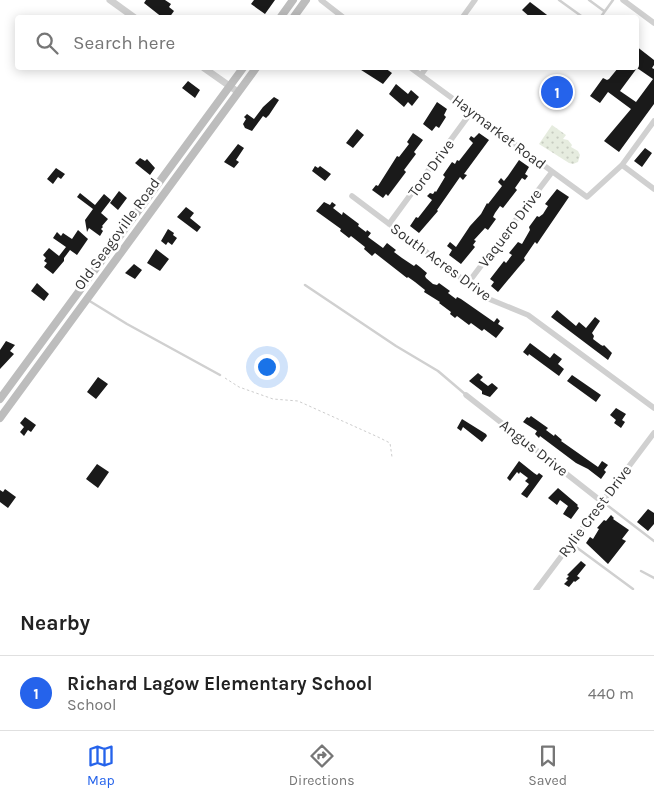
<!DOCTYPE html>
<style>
body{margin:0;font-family:Karla,sans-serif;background:#f2f2f2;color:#222}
.you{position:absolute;left:266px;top:366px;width:18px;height:18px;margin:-12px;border:4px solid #fff;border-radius:50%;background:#1a73e8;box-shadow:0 0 0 8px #1a73e833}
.badge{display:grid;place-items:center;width:32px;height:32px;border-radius:50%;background:#2563eb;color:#fff;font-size:16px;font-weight:700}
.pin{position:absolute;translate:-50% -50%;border:2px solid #fff;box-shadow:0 1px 5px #0006}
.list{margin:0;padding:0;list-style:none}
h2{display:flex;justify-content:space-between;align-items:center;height:65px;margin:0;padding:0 20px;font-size:21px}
h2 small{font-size:16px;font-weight:400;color:#767676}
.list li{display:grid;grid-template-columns:32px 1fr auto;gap:15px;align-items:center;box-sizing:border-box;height:75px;padding:0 20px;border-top:1px solid #e0e0e0}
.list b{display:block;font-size:19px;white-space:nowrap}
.list p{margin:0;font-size:16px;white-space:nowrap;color:#767676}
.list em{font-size:16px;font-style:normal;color:#767676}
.icon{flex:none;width:28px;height:28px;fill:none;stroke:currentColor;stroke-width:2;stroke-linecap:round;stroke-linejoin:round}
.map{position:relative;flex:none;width:654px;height:590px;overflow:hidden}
.search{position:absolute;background:#fff;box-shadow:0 2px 12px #0003;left:15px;right:15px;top:15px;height:55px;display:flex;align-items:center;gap:12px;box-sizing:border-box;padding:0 18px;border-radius:5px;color:#767676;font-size:19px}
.sheet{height:140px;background:#fff}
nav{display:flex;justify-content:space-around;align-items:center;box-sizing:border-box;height:70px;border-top:1px solid #e0e0e0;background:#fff;font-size:14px;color:#767676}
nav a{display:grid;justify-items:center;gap:2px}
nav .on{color:#2563eb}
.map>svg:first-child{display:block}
</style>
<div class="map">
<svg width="654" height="590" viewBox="0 0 654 590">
<defs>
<pattern id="park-dots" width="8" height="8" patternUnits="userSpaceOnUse" patternTransform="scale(1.25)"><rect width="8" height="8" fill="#e6ecdf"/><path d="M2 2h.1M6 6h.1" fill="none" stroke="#c6cbc0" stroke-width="1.8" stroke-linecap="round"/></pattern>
</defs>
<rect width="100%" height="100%" fill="#fff"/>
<path fill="url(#park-dots)" d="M552,125L566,135L563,139L568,140L572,145L571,147L578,151L580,155L578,162L573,164L569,163L539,144Z"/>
<path fill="#1a1a1a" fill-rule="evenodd" d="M146,0H165L171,4L169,7L174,11L169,18H163L144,3Z
M254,0H275L265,14L251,4Z
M530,2L551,18H531L522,10Z
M636,46L654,60V65L652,68L654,69V104L619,152L604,141L631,109L608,92L600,103L590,96L603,78L607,80L609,79L618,68H637ZM637,68L653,79L636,102L620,91Z
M358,68H385L392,73L383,84Z
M188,81L200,90L195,98L182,88Z
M396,84L408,94L411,90L419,97L412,106L408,102L404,107L389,94Z
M274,97L279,100L269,115L266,118L263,116L252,131L245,128L243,124L246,119L244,117L247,114L254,119L263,107Z
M437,102L447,109L444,115L446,117L439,128L436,126L432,131L423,124Z
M357,129L364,135L353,148L346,143Z
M413,133L423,140L414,152L416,154L404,170L406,172L388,196L386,194L383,198L372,190L376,185L378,186L397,156L399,157L409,144L407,142Z
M479,133L489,140L464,174L467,175L463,180L460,177L437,210L438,211L419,233L410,226L416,217L418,218L432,200L427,196L430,193L433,194L435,191L436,192L445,177L443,175L452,162L455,164L457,160L459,161L473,143L469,139L471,136L474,138Z
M238,144L244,148L236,160L239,162L234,168L224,162Z
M645,148L652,153L642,167L634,161Z
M140,158L145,161L147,159L155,168L150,175L135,163Z
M519,160L529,167L525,174L528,176L525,180L522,178L515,188L517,190L503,208L500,206L495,213L493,217L496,219L488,230L485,228L474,240L476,241L473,245L475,247L461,264L449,255L452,250L447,246L450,242L456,247L470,226L481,214L487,203L488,204L502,186L498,182L501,178L504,181L508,176Z
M315,166L318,168L320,166L331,174L325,181L312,171Z
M56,168L65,174L61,179L58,177L53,184L47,179Z
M557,189L569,197L541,238L537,244L535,242L524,258L525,260L518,268L498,292L491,286L494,282L490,279L504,261L506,263L512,255L509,253L518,242L522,244L530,230L529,227L537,216L539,217L543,214L548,206L545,204Z
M119,191L127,198L118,210L110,203Z
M80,193L95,205L104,194L111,200L101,213L108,219L102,226L103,227L101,229L103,231L100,236L89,228L87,232L85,220L93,209L77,197Z
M324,202L330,205L332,202L336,205L333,208L342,215L343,212L359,224L358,226L366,232L367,230L371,233L368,237L383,248L387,243L396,250L394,252L402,258L414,266L416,264L420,267L427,273L425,276L426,278L433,284L437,285L439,283L450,291L448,293L456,299L457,297L461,299L494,322L497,318L500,321L498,324L504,328L496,338L484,329L482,331L471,323L469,325L457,316L455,318L450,314L451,312L439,303L440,302L424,292L425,290L415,282L408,277L407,278L375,253L372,256L364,249L365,247L351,236L349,238L340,231L341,229L316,211Z
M186,207L194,213L190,218L201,227L197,232L177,217Z
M168,229L174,233L173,235L177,238L172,245L168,242L166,245L161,241Z
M78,230L88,239L77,255L70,250L64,258V261L53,274L44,267L47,263L44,261L46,258L43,255L49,248L59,256L66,247L53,238L57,232L61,236L63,233L72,239Z
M156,249L169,259L160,271L147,263Z
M134,264L142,270L135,279L125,273Z
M37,283L49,294L44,301L31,291Z
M557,310L576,326L579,322L586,328L595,317L600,321L592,333L594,336L593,339L601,345L603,346L604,345L612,353L608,360L551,317Z
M6,341L15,345L10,351L14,354L0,369V350Z
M530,343L550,358L554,353L562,359L558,364L564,369L559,376L529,354L528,356L523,352Z
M478,373L483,377L480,380L488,386L492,383L498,388L490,397L482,394V391L469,381Z
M572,375L601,395L596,402L567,381Z
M98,377L108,384L96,399L87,392Z
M616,408L626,414L622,420L625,422L621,428L614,423L616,420L610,415Z
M531,416L548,428L546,430L554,436L555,434L562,440L561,441L598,467L602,461L608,465L604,470L606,472L601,479L588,469L576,463L540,436L539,438L535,434L537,431L523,422L527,417L529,418Z
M25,417L36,425L31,432L28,430L24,436L20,432L24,427L20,423Z
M462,419L486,434L487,436L482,442L463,427L461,431L457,428Z
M519,461L534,473L537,475L539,473L543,476L527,498L521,494L529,484L525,481L528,478L520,472L519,474L517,472L510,481L507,478Z
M97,464L109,472L98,488L86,479Z
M558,488L578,505L577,506L579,508L571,519L563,514L568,506L560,500L557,505L548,498Z
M5,489L16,497L8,508L0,502V490L3,492Z
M648,509L654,513V524L648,531L637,522Z
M611,515L614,518L613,519L629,530L622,539L626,541L608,564L586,543L590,537L593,539L599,529L597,528L604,520L606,521Z
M581,561L586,565L577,576L580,578L575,582L574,581L569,587L564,584L568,580L566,579L569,576L567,575Z"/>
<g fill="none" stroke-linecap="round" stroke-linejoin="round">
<path stroke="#cdcdcd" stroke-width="1" stroke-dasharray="2.5 2.5" stroke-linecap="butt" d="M225,378L239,387L273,399L298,401L378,437L390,443L392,457"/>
<path stroke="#d0d0d0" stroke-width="2.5" d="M559,0L584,18
M589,0L604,11
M600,18L613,0
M305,285L396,346L438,371L465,394
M88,300L127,324L220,375
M603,502L654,541
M572,544L633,589
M641,571L654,578"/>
<path stroke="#d0d0d0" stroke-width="5.5" d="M321,0L344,18
M623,0L654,23
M462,18L475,0
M411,68L587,197L622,165L654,121
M421,75L426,68
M622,165L654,189
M352,196L489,299L528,315L654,408
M389,224L472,111
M468,283L552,172
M466,395L601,501
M536,590L654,433"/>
<path stroke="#d0d0d0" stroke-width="7" d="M110,0L135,18
M204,68L238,92"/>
<path stroke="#bdbdbd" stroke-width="8" d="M280,18L293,0
M293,18L306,0
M0,399L243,68
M0,418L256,68"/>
</g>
<g text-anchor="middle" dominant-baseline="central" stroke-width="5" stroke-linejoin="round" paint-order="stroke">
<g font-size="15" fill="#333" stroke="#fff">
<text transform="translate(499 132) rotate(37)">Haymarket Road</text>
<text transform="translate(431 168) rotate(-54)">Toro Drive</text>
<text transform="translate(510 228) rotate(-53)">Vaquero Drive</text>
<text transform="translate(117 234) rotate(-54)">Old Seagoville Road</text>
<text transform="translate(441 262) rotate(36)">South Acres Drive</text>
<text transform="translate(534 448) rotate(38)">Angus Drive</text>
<text transform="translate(595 511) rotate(-53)">Rylie Crest Drive</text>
</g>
</g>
</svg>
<div class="you"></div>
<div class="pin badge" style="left:557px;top:92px">1</div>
<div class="search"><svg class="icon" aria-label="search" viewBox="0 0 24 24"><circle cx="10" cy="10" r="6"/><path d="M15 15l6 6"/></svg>Search here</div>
</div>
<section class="sheet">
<h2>Nearby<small></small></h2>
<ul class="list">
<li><span class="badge">1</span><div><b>Richard Lagow Elementary School</b><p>School</p></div><em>440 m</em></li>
</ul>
</section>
<nav>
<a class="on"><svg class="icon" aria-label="map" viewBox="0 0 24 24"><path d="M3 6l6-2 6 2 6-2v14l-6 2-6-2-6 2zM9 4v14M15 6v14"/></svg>Map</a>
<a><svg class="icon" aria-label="directions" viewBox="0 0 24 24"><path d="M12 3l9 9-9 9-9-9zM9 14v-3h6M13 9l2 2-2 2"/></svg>Directions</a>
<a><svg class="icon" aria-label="saved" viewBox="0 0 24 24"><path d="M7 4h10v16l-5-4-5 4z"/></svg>Saved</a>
</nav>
